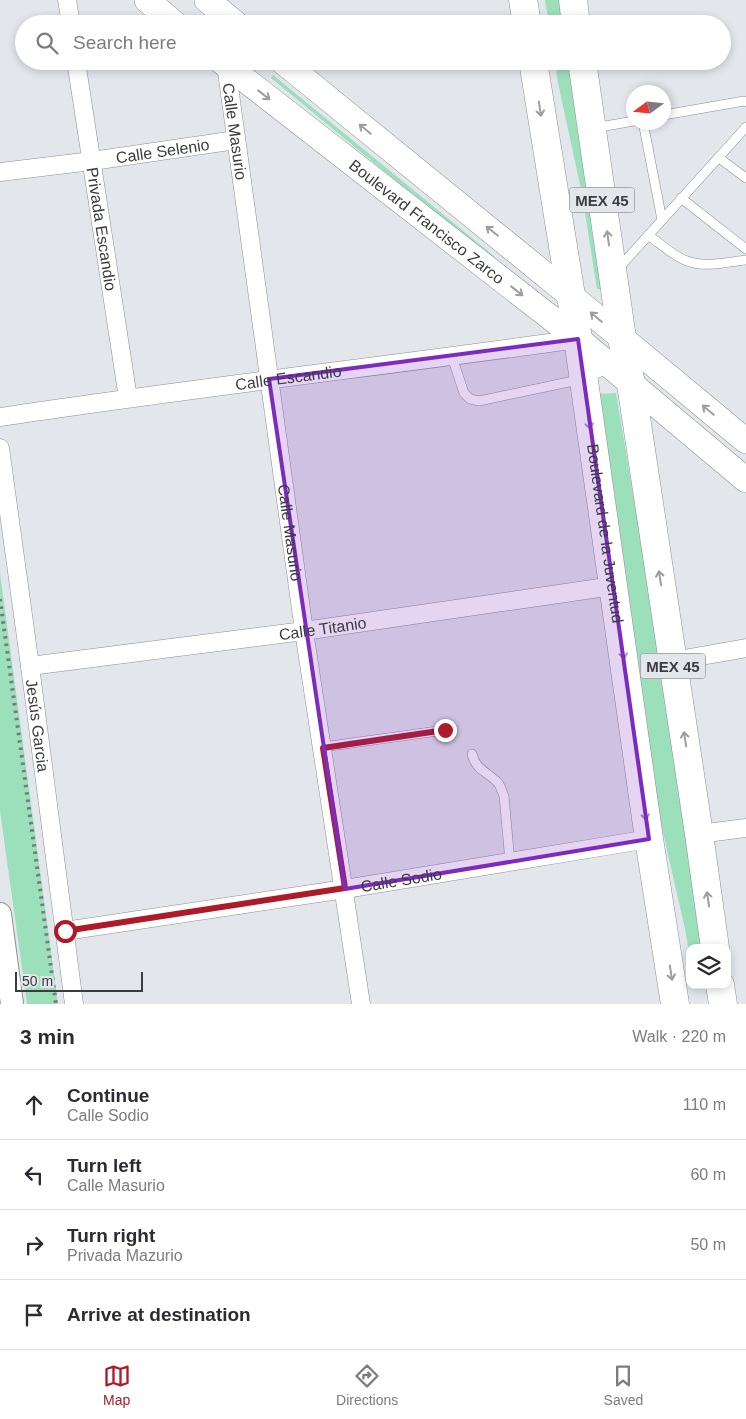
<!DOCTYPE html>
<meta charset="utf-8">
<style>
body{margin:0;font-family:Helvetica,sans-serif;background:#f7f7f7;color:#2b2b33}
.controls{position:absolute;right:15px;bottom:15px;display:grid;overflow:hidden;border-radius:10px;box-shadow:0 2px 8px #0003}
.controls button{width:45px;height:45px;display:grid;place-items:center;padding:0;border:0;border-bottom:1px solid #e1e1e2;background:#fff;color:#2b2b33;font:25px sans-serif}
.compass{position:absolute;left:626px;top:85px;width:45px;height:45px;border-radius:50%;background:#fff;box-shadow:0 2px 8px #0003;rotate:255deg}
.scale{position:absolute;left:15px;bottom:12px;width:128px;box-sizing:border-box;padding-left:5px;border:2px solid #3b3c3e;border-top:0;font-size:14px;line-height:18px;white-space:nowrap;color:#3b3c3e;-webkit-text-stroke:4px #e3e7ec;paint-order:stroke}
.stop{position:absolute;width:15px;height:15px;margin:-11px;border:4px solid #ae1a28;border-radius:50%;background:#fff}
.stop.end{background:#ae1a28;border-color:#fff;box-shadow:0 1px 5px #0008}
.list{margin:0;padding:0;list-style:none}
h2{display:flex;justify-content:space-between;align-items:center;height:65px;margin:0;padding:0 20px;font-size:21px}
h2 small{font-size:16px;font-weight:400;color:#7c7c81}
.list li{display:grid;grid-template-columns:32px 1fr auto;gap:15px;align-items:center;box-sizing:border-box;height:70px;padding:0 20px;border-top:1px solid #e1e1e2}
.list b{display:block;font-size:19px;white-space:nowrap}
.list p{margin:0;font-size:16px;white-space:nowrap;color:#7c7c81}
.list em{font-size:16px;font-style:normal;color:#7c7c81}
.icon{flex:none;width:28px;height:28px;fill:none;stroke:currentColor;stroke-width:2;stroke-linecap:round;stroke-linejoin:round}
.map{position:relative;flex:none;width:746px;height:1004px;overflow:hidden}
.search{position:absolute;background:#fff;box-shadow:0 2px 8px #0003;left:15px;right:15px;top:15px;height:55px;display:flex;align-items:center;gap:12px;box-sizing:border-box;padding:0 18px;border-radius:28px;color:#7c7c81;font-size:19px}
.sheet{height:345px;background:#fff}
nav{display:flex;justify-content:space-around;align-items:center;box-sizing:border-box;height:70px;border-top:1px solid #e1e1e2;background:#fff;font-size:14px;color:#7c7c81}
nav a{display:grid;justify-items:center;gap:2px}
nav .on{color:#ae1a28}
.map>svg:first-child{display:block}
</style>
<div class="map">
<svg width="746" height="1004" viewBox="0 0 746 1004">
<rect width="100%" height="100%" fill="#e3e7ec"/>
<path fill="#9ce0bb" d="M545,0H564L567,24H549Z
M555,61H573L606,289H597L582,194L558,83Z
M273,75L495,257L492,260L271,78Z
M616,393L645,565L708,948H690V958L685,929L656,802L598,394Z
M0,573L58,1004H27L0,811Z"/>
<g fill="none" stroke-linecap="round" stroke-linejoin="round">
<g stroke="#8a8f92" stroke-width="10">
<path id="service" d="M664,115L744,101L746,102
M643,122L662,220
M594,128L634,121
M719,158L746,178
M681,198L746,249
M648,235C661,244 673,256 687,261C705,268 728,262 746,260
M617,270L746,127
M452,357L464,393L470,399L479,401L583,379L608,369
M323,747L445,730
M472,754C476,771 489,772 499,784C501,788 502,792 504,796L510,862"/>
</g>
<g stroke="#8a8f92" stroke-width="19">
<g id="minor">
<path d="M67,0L71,24"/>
<path id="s1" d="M76,61L128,398"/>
<path id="s2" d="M226,61V65L304,631L361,1004"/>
<path id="s3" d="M0,172L92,161L236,140"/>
<path id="s4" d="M0,417C192,388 385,366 578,339"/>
<path id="s5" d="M0,448L30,666L74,1004"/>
<path d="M673,661L746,648"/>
<path id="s6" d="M30,666L304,631L613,586"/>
<path d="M699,834L746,828"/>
<path id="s7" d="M65,931L345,889L649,839"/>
</g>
</g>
<g stroke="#8a8f92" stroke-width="24">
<path id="tertiary" d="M0,914L12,1004"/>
</g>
<g stroke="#8a8f92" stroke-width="26">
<g id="secondary">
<path d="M147,0L175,24"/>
<path d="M207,0L236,24"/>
<path id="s8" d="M221,61L578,339L746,480"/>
<path d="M282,61L570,295L746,441"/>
</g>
</g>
<g stroke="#8a8f92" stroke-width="29">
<g id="primary">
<path d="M523,0L527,24"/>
<path d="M573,0L576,24"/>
<path id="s9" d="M533,61L578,339L649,839L675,1004"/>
<path d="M582,61L622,338L631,384L699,834L715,948"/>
<path d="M720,985L723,1004"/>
</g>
</g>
<use href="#service" stroke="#fff" stroke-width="9"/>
<use href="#minor" stroke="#fff" stroke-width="18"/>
<use href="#tertiary" stroke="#fff" stroke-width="22"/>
<use href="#secondary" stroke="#fff" stroke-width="25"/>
<use href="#primary" stroke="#fff" stroke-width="28"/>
<path stroke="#77797c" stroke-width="4" stroke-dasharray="2.5 5" stroke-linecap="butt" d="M0,599L56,1004"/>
</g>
<defs><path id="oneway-shaft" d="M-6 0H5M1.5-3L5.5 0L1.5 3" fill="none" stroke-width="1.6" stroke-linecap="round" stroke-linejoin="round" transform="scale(1.25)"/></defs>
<g stroke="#9d9e9e">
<use href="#oneway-shaft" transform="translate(264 95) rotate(38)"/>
<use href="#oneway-shaft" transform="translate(540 109) rotate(81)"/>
<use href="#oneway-shaft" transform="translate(365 129) rotate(-141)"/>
<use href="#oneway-shaft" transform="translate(492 231) rotate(-141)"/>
<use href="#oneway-shaft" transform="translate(608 238) rotate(-98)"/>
<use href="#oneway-shaft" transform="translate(517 291) rotate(38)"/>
<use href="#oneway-shaft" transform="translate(596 317) rotate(-140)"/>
<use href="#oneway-shaft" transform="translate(708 410) rotate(-140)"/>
<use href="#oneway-shaft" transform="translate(589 422) rotate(82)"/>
<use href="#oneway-shaft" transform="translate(660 578) rotate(-99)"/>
<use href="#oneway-shaft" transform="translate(623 652) rotate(82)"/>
<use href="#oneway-shaft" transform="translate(685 739) rotate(-99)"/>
<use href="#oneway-shaft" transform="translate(645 813) rotate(82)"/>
<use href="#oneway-shaft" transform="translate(708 899) rotate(-98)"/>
<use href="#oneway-shaft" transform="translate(671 973) rotate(81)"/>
</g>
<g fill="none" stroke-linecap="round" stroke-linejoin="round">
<path stroke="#ae1a28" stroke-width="6" d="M65,931L345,888L323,748L445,730"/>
</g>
<path fill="#7b2cbf" fill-opacity="0.2" stroke="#7b2cbf" stroke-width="4" stroke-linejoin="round" d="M578,339L649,839L345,889L269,379Z"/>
<g text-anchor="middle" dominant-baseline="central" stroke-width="5" stroke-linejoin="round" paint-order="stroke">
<g fill="#e3e7ec" stroke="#6d6f72" stroke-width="1">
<rect x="569.5" y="187.5" width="65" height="25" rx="4"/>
<rect x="640.5" y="653.5" width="65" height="25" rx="4"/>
</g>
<g font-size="15" font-weight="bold" fill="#3b3c3e">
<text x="602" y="200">MEX 45</text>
<text x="673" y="666">MEX 45</text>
</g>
<g font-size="16" fill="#3b3c3e" stroke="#e3e7ec">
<text stroke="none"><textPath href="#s2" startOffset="71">Calle Masurio</textPath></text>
<text stroke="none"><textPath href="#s3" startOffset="164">Calle Selenio</textPath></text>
<text stroke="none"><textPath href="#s8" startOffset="261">Boulevard Francisco Zarco</textPath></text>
<text stroke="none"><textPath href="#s1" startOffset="170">Privada Escandio</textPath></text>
<text stroke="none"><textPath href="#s4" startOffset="291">Calle Escandio</textPath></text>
<text stroke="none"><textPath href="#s9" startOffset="478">Boulevard de la Juventud</textPath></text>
<text stroke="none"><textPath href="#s2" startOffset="476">Calle Masurio</textPath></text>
<text stroke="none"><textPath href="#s6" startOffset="295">Calle Titanio</textPath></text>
<text stroke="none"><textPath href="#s5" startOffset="280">Jesús Garcia</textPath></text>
<text stroke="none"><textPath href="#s7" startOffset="340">Calle Sodio</textPath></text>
</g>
</g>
</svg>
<div class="controls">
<button><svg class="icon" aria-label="layers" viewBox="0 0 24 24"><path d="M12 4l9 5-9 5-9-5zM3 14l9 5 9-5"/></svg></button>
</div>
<svg class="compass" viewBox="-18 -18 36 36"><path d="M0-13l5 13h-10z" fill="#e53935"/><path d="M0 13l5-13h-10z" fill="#7c7c81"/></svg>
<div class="scale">50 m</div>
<div class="stop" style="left:65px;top:931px"></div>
<div class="stop end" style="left:445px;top:730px"></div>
<div class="search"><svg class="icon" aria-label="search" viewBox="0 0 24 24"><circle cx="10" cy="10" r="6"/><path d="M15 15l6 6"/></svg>Search here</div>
</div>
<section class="sheet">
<h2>3 min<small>Walk · 220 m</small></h2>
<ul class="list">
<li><svg class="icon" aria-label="ahead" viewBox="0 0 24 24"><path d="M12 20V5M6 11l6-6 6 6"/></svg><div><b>Continue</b><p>Calle Sodio</p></div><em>110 m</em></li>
<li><svg class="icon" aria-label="left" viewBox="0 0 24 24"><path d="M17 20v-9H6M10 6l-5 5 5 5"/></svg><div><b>Turn left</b><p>Calle Masurio</p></div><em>60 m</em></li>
<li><svg class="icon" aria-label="right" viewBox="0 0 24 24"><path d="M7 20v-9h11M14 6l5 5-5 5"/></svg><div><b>Turn right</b><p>Privada Mazurio</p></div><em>50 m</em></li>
<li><svg class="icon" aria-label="arrive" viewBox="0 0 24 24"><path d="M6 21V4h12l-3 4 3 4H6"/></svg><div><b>Arrive at destination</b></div></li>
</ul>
</section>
<nav>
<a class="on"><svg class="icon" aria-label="map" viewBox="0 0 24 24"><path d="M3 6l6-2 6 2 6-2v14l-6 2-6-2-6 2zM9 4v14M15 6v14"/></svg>Map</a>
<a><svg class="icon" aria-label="directions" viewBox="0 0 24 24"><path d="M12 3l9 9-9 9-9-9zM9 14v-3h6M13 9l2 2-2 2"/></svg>Directions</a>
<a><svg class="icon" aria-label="saved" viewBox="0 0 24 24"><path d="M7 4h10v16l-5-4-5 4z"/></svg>Saved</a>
</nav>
